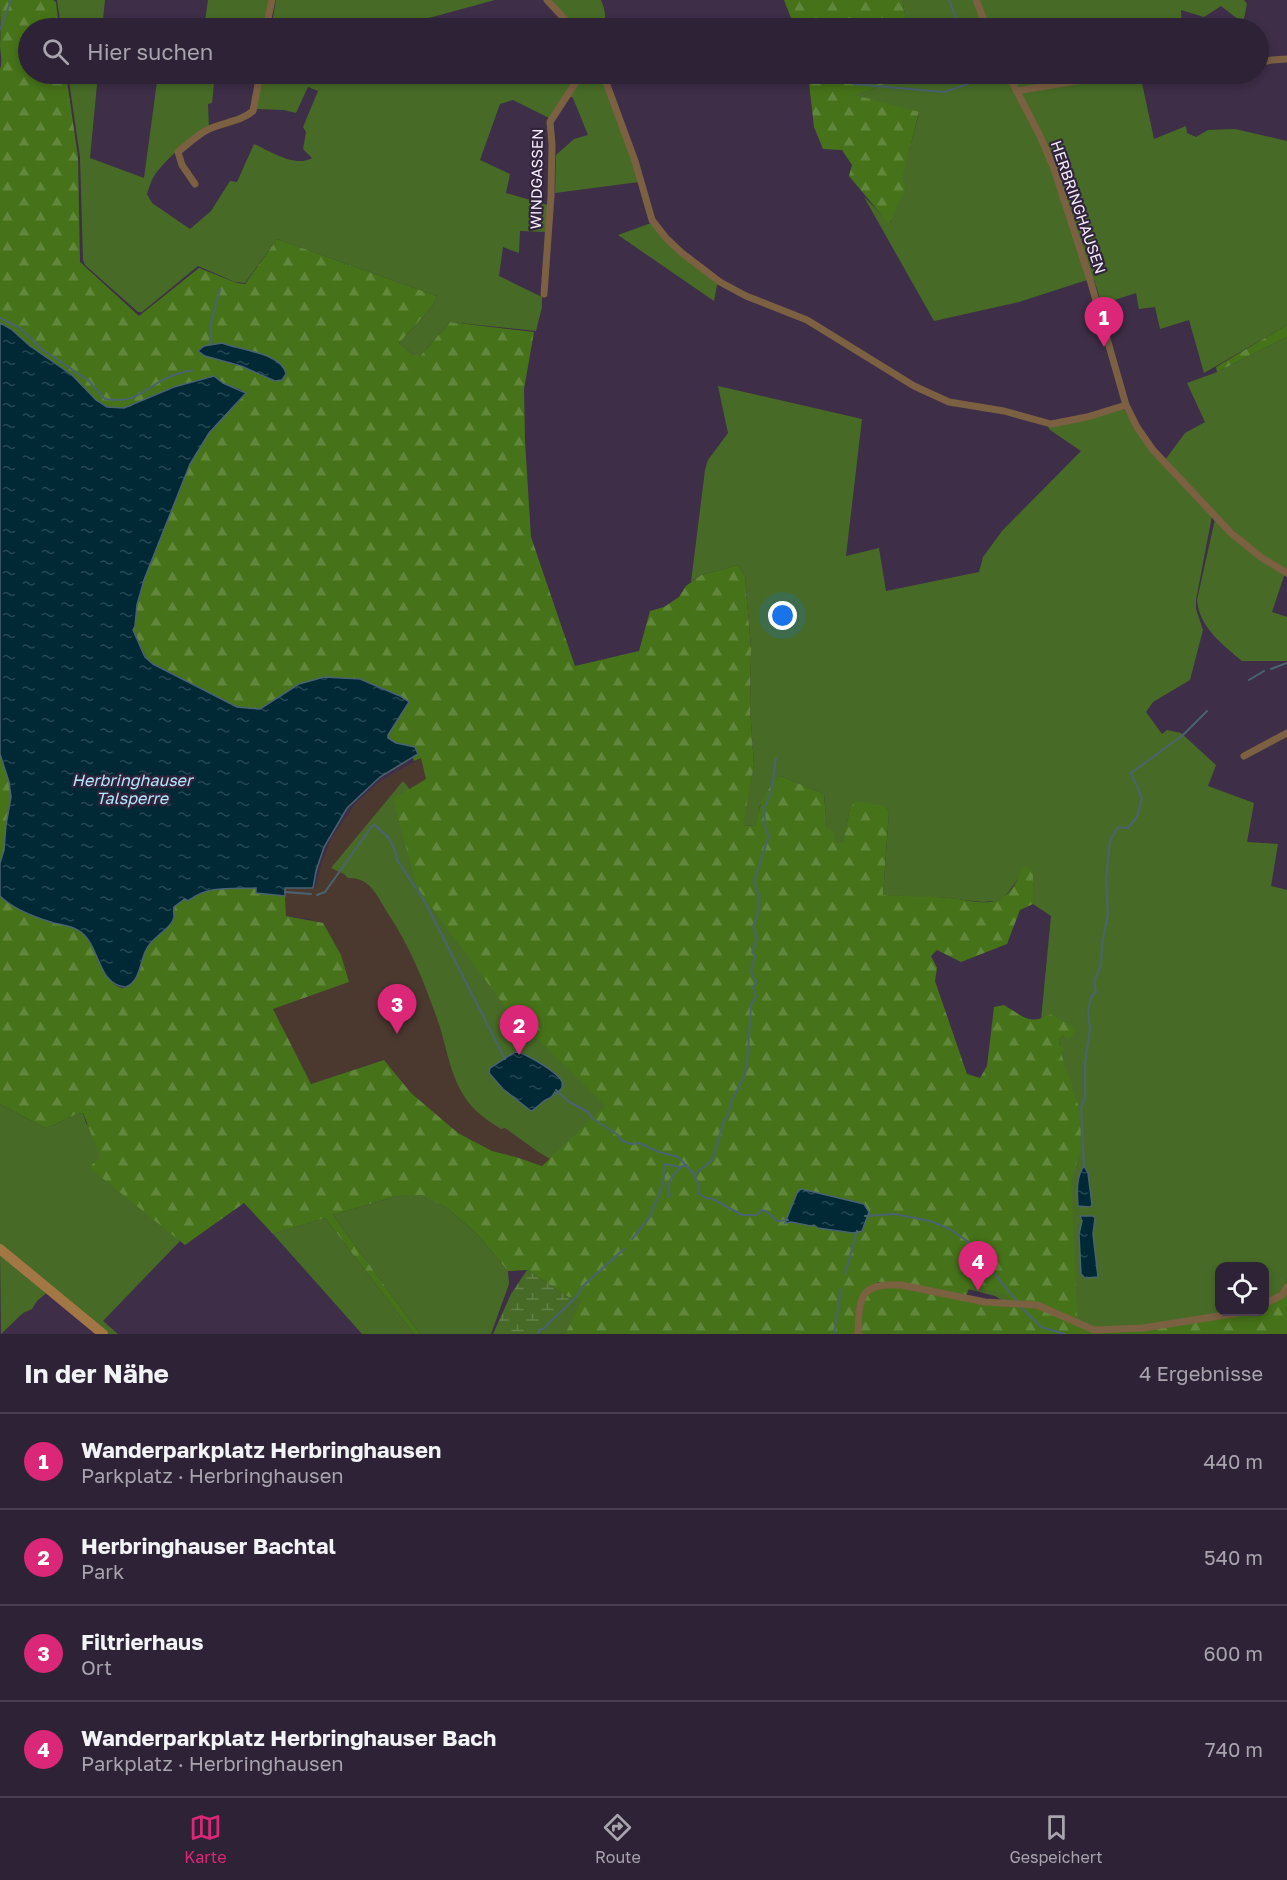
<!DOCTYPE html>
<html lang="de">
<meta charset="utf-8">
<style>
body{margin:0;font-family:"Golos Text",sans-serif;background:#3a2f42;color:#f1f3f6}
.controls{position:absolute;right:18px;bottom:18px;display:grid;overflow:hidden;border-radius:12px;box-shadow:0 3px 9px #0003}
.controls button{width:54px;height:54px;display:grid;place-items:center;padding:0;border:0;border-bottom:2px solid #493f51;background:#2e2236;color:#f1f3f6;font:30px sans-serif}
.you{position:absolute;left:783px;top:616px;width:21px;height:21px;margin:-15px;border:4px solid #fff;border-radius:50%;background:#1a73e8;box-shadow:0 0 0 9px #1a73e833}
.badge{display:grid;place-items:center;width:39px;height:39px;border-radius:50%;background:#db2777;color:#fff;font-size:20px;font-weight:700}
.pin{position:absolute;translate:-50% -50px;filter:drop-shadow(0 2px 3px #0008)}
.pin::after{content:'';position:absolute;top:32px;width:21px;height:18px;background:inherit;clip-path:polygon(0 0,100% 0,50% 100%)}
.list{margin:0;padding:0;list-style:none}
h2{display:flex;justify-content:space-between;align-items:center;height:78px;margin:0;padding:0 24px;font-size:26px}
h2 small{font-size:20px;font-weight:400;color:#a7a4ad}
.list li{display:grid;grid-template-columns:39px 1fr auto;gap:18px;align-items:center;box-sizing:border-box;height:96px;padding:0 24px;border-top:2px solid #493f51}
.list b{display:block;font-size:22px;white-space:nowrap}
.list p{margin:0;font-size:20px;white-space:nowrap;color:#a7a4ad}
.list em{font-size:20px;font-style:normal;color:#a7a4ad}
.icon{flex:none;width:33px;height:33px;fill:none;stroke:currentColor;stroke-width:2;stroke-linecap:round;stroke-linejoin:round}
.map{position:relative;flex:none;width:1287px;height:1334px;overflow:hidden}
.search{position:absolute;background:#2e2236;box-shadow:0 3px 9px #0003;left:18px;right:18px;top:18px;height:66px;display:flex;align-items:center;gap:15px;box-sizing:border-box;padding:0 21px;border-radius:33px;color:#a7a4ad;font-size:22px}
.sheet{height:462px;background:#2e2236}
nav{display:flex;justify-content:space-around;align-items:center;box-sizing:border-box;height:84px;border-top:2px solid #493f51;background:#2e2236;font-size:16px;color:#a7a4ad}
nav a{display:grid;justify-items:center;gap:3px}
nav .on{color:#db2777}
.map>svg:first-child{display:block}
</style>
<div class="map">
<svg width="1287" height="1334" viewBox="0 0 1287 1334">
<defs>
<pattern id="forest-firs" width="22" height="20" patternUnits="userSpaceOnUse" patternTransform="scale(1.5)"><rect width="22" height="20" fill="#467319"/><path d="M5 1l3.5 6h-7zM16 11l3.5 6h-7z" fill="#61873b"/></pattern>
<pattern id="wetland-marsh" width="20" height="14" patternUnits="userSpaceOnUse" patternTransform="scale(1.5)"><rect width="20" height="14" fill="#476b27"/><path d="M1 5h8M5 5V1M11 12h8M15 12V8" fill="none" stroke="#628047"/></pattern>
<pattern id="water-ripples" width="26" height="14" patternUnits="userSpaceOnUse" patternTransform="scale(1.5)"><rect width="26" height="14" fill="#002835"/><path d="M2 4q2-2 4 0t4 0M15 11q2-2 4 0t4 0" fill="none" stroke="#264853"/></pattern>
</defs>
<rect width="100%" height="100%" fill="#3e2e48"/>
<path fill="#4b3930" d="M421,758L426,779L602,1109L542,1166L516,1157L492,1151L458,1133L411,1093L384,1060L311,1084L273,1009L349,982L310,919L286,916L285,888L315,889L322,862L331,839L355,804L380,781Z"/>
<path fill="#476b27" fill-rule="evenodd" d="M57,0H105L102,28H61Z
M208,0H269L266,21L272,23L276,0H495L392,28H204Z
M551,0H601C605,10 607,18 603,28H575Z
M902,0H1244L1247,4L1243,23L1221,6L1204,17L1181,10L1182,28H908Z
M68,74H98L90,158L144,178L158,74H215L212,103L208,104L209,129C191,136 165,160 154,176C151,181 149,188 147,194L152,203L190,229L211,211L230,181L237,182L254,144C270,151 295,168 312,158L303,149L306,132L303,127L318,91L308,87L296,113L284,110L256,109L263,74H427L434,77L447,74H600L628,147L639,182L555,193L556,155L574,139L588,135L573,98L567,95L551,119L513,100L500,104L480,160L510,174L506,193L548,205L546,232L520,231L519,253L503,247L499,276L542,297V307L536,331L450,322L419,357L414,355L399,343L431,308L437,296L277,239L245,283L235,282L198,266L142,312H138L85,265L83,260L80,157Z
M892,74H1140L1154,139L1186,126L1187,133L1196,137L1208,130L1235,129L1287,141V325L1204,373L1189,320L1160,329L1155,307L1139,309L1136,293L1102,304L1094,280H1087L1019,302L934,321L864,197L890,223L919,113L854,95L883,85Z
M651,223L718,280L714,301L618,235Z
M1287,337V571C1239,543 1203,499 1165,460L1185,433L1205,422L1187,383L1217,372Z
M718,386L862,419L846,556L879,548L886,591L979,572L983,557L1002,531L1081,451L1050,430L1047,425L1122,406L1143,441L1212,516L1196,600V609L1203,630L1190,680L1153,702L1146,712L1162,734L1167,730L1181,733L1216,765L1208,786L1254,803L1247,842L1278,844L1271,886L1287,890V1279L1284,1288L1287,1334H1030L1005,1302L995,1296L878,1266L555,1162L537,1151L505,1128L501,1129C487,1120 473,1111 464,1096C451,1076 447,1050 440,1027C427,989 411,948 389,915C378,899 372,877 348,878L344,874L331,868L403,781L480,875L870,1130L1061,1053L1059,1040L1063,1036L1066,1038L1041,1020L1051,916L1033,904L1021,875L1004,898L996,901L982,902L949,898L883,895L889,812L886,807L850,808L843,844L836,843L827,829L824,794L781,776L760,806L755,826L742,825L754,765L750,708L751,648L745,577L738,565L701,575L691,582L705,470L708,460L728,433ZM1220,1266H1264V1312H1220Z
M1215,519L1285,573L1272,612L1287,617V661H1242C1223,645 1199,627 1197,600Z
M0,1104L45,1128C58,1125 71,1114 83,1113L86,1123L180,1241L103,1321L118,1334H108L0,1244Z
M422,1194L447,1208L476,1233L508,1271L509,1284L491,1334H420L333,1215L397,1196Z
M325,1218L414,1334H362L273,1234Z
M0,1249L50,1290L37,1301L32,1309L23,1313L1,1334Z
M574,1298L583,1300L565,1334H538L539,1330L543,1329Z"/>
<path fill="url(#forest-firs)" fill-rule="evenodd" d="M0,0H53L56,2L59,28H28V74H66L78,157L80,262L139,316L199,268L237,283L245,284L277,239L437,296L431,308L399,343L414,355L420,356L450,322L534,332L524,389L525,441L531,537L575,666L639,651L650,611L664,607L679,597L686,586L701,575L738,565L745,577L751,648L750,708L754,765L743,825L755,826C759,807 765,788 781,776L824,794L827,828L833,832L836,843H843L850,808L856,801L886,807L889,812L883,895C905,896 928,896 949,898C965,899 981,905 996,901C1007,899 1020,880 1021,869L1026,866L1033,871V904L1020,910L1007,944L961,962L937,950L931,956L937,968L935,981L967,1074L980,1078L987,1066L994,1007L1004,1005C1023,1016 1029,1026 1051,1014L1076,1029L1069,1040L1063,1036L1059,1040L1060,1046L1064,1049L1061,1053L1080,1111L1081,1149L1071,1180L1077,1316L1071,1317L1096,1328L1134,1326L1230,1312H1264L1265,1302L1283,1291L1287,1279V1334H565L582,1300L568,1297L527,1270L508,1271L476,1233L447,1208L422,1195L397,1196L333,1215L420,1334H414L325,1218L273,1234L244,1203L185,1245L91,1169L92,1164L101,1158L83,1113C71,1114 58,1125 45,1128L0,1104V896L5,901C21,908 36,917 52,922C64,926 76,926 85,936C97,948 99,968 110,980C134,1007 140,960 147,947C152,937 163,933 170,925C179,914 167,907 185,899L188,901L205,891L226,887L256,888L270,894L285,896L286,916L323,923L341,955L349,982L273,1009L311,1084L384,1060L411,1093L458,1133L492,1151L516,1157L542,1166L602,1109L605,1105L506,1008L417,887L393,799L426,779L421,758L414,761L413,758L415,747L396,743L388,738V735L406,706L407,700L360,680L324,677L299,684L260,709L237,707L148,661L133,630L135,626L138,599L144,580L190,464L209,433L244,396L242,390L223,383L214,376L159,393L142,402L124,408L107,407L96,400L72,375L30,346L11,329L0,323V69C3,61 0,53 0,45C1,30 0,15 0,0ZM221,343L243,350L257,352L272,380L241,366L216,358ZM801,1189L857,1201L838,1231L818,1228L814,1225L811,1226L791,1222ZM878,1282H894L966,1296L970,1286L1006,1294L1011,1302L948,1296L900,1287L872,1289L864,1296L861,1317L856,1308C861,1292 863,1290 878,1282Z
M784,0H902L908,28H795Z
M808,74H892L883,85L855,95L919,112L902,179L906,187L889,224L849,176L852,165L842,150L823,149L814,127Z
M1287,325V337L1217,372L1216,367Z
M0,754L9,782L11,797L6,825L4,850L0,863Z"/>
<path fill="url(#wetland-marsh)" d="M527,1270L568,1297L574,1298L543,1329L540,1330L538,1334H493L511,1294Z"/>
<path fill="url(#water-ripples)" stroke="#4a6371" stroke-width="1.5" d="M0,323L11,329L30,346L72,375L96,400L107,407L124,408L174,387L214,376L223,383L246,393L209,433L190,464L144,580L137,605L135,626L133,630L145,657L153,664L237,707L260,709L299,684L324,677L360,679L400,696L409,702L388,735V738L396,743L415,747L418,754L380,777L347,808L324,847L316,871L313,888H285V896L256,893V888C231,889 208,885 188,901L185,899L174,907C173,911 174,914 174,917C172,929 151,937 146,950C140,961 140,982 126,987C98,986 100,946 81,932C73,926 63,925 54,923C37,918 13,909 0,896V863L4,850L6,825L11,797L9,782L0,754Z
M222,343C239,350 283,353 286,374L282,380L275,381L241,366L205,356L198,351L204,346Z
M515,1052C524,1052 559,1073 562,1082C563,1089 561,1089 557,1093L555,1092L551,1098C544,1098 538,1108 531,1111L503,1089L489,1073L490,1068Z
M1084,1166L1088,1173L1092,1205L1090,1207L1078,1206C1077,1193 1076,1176 1084,1166Z
M801,1189L864,1204L869,1212L862,1231L853,1233L818,1228L814,1225L811,1226L791,1222L785,1223L797,1193Z
M1080,1216H1093L1095,1218L1093,1234L1098,1277L1085,1278L1081,1274L1079,1234L1082,1221Z"/>
<g fill="none" stroke-linecap="round" stroke-linejoin="round">
<path stroke="#4a6371" stroke-width="2" d="M949,0L956,18L963,22L965,28
M0,30L11,0
M853,84L944,92L968,84
M0,318L20,328L43,350L88,380L105,399C135,403 138,394 161,381C171,375 182,372 193,370
M210,344L211,324L220,289
M1271,669L1287,663
M1249,680L1264,671
M285,892L311,894
M317,895L325,892L372,826L375,825L388,837L395,850L397,860L425,902L505,1059
M556,1090L569,1102L588,1112L592,1118L618,1135L621,1140L631,1144L639,1143L659,1152L678,1157L693,1173L698,1183L699,1194L708,1199L711,1198L742,1215H757L761,1210L766,1211L777,1221L788,1220
M1084,1166L1081,1107L1085,1098V1063L1090,1029L1088,1011L1091,997L1096,992L1094,980L1096,977L1101,965L1102,945L1108,914L1106,880L1110,841L1118,827L1128,828L1137,817L1142,798L1131,773L1183,735L1207,711
M694,1175L711,1161L715,1153L723,1123L728,1115L732,1100L745,1075L748,1052L751,1005L756,997L753,987L757,982C748,974 752,966 755,956L752,952L757,938L753,926C760,915 760,893 754,882L769,835L766,831L764,810L772,788L776,758
M668,1197L670,1195C666,1181 672,1177 680,1168
M865,1216L894,1214L930,1221L950,1229L967,1241L1017,1301
M632,1239L649,1218L663,1184L665,1164L680,1167L687,1165
M845,1274L857,1231
M1020,1306L1041,1327L1065,1334
M538,1334L539,1330L543,1329L577,1296L584,1285L624,1249
M834,1334L841,1289"/>
<path stroke="#7c6042" stroke-width="7" d="M547,0L573,28
M976,0L987,28
M266,28L272,0
M1258,63L1272,60L1287,59
M603,74L635,161L652,220L666,238L682,253L720,282L746,296L807,320L914,386L949,402L1004,411L1051,424L1087,417L1126,405
M1008,74L1040,136L1053,166L1091,283L1126,405L1137,427L1153,450L1231,533L1262,558L1287,573
M1016,91L1118,74
M195,184L182,165L178,152C188,144 198,134 209,129C224,122 240,122 253,111L260,74
M544,294L551,196L552,144L550,122L581,74
M1244,756L1287,733
M1264,1304L1282,1295L1287,1287
M858,1334C859,1298 859,1282 901,1285L985,1302L1037,1305L1094,1330L1143,1328L1244,1312"/>
<path stroke="#a37745" stroke-width="10" d="M0,1249L103,1334"/>
</g>
<g text-anchor="middle" dominant-baseline="central" stroke-width="4.5" stroke-linejoin="round" paint-order="stroke">
<g font-size="15" fill="#f6edfd" stroke="#33243d">
<text transform="translate(536 179) rotate(-89)">WINDGASSEN</text>
<text transform="translate(1079 207) rotate(71)">HERBRINGHAUSEN</text>
</g>
<g font-size="16" font-style="italic" fill="#b2e8fe" stroke="#33243d">
<text x="132" y="780">Herbringhauser<tspan x="132" dy="18">Talsperre</tspan></text>
</g>
</g>
</svg>
<div class="controls">
<button><svg class="icon" aria-label="locate" viewBox="0 0 24 24"><circle cx="12" cy="12" r="6"/><path d="M12 2v4M12 18v4M2 12h4M18 12h4"/></svg></button>
</div>
<div class="you"></div>
<div class="pin badge" style="left:1104px;top:347px">1</div>
<div class="pin badge" style="left:519px;top:1055px">2</div>
<div class="pin badge" style="left:397px;top:1034px">3</div>
<div class="pin badge" style="left:978px;top:1291px">4</div>
<div class="search"><svg class="icon" aria-label="search" viewBox="0 0 24 24"><circle cx="10" cy="10" r="6"/><path d="M15 15l6 6"/></svg>Hier suchen</div>
</div>
<section class="sheet">
<h2>In der Nähe<small>4 Ergebnisse</small></h2>
<ul class="list">
<li><span class="badge">1</span><div><b>Wanderparkplatz Herbringhausen</b><p>Parkplatz · Herbringhausen</p></div><em>440 m</em></li>
<li><span class="badge">2</span><div><b>Herbringhauser Bachtal</b><p>Park</p></div><em>540 m</em></li>
<li><span class="badge">3</span><div><b>Filtrierhaus</b><p>Ort</p></div><em>600 m</em></li>
<li><span class="badge">4</span><div><b>Wanderparkplatz Herbringhauser Bach</b><p>Parkplatz · Herbringhausen</p></div><em>740 m</em></li>
</ul>
</section>
<nav>
<a class="on"><svg class="icon" aria-label="map" viewBox="0 0 24 24"><path d="M3 6l6-2 6 2 6-2v14l-6 2-6-2-6 2zM9 4v14M15 6v14"/></svg>Karte</a>
<a><svg class="icon" aria-label="directions" viewBox="0 0 24 24"><path d="M12 3l9 9-9 9-9-9zM9 14v-3h6M13 9l2 2-2 2"/></svg>Route</a>
<a><svg class="icon" aria-label="saved" viewBox="0 0 24 24"><path d="M7 4h10v16l-5-4-5 4z"/></svg>Gespeichert</a>
</nav>
